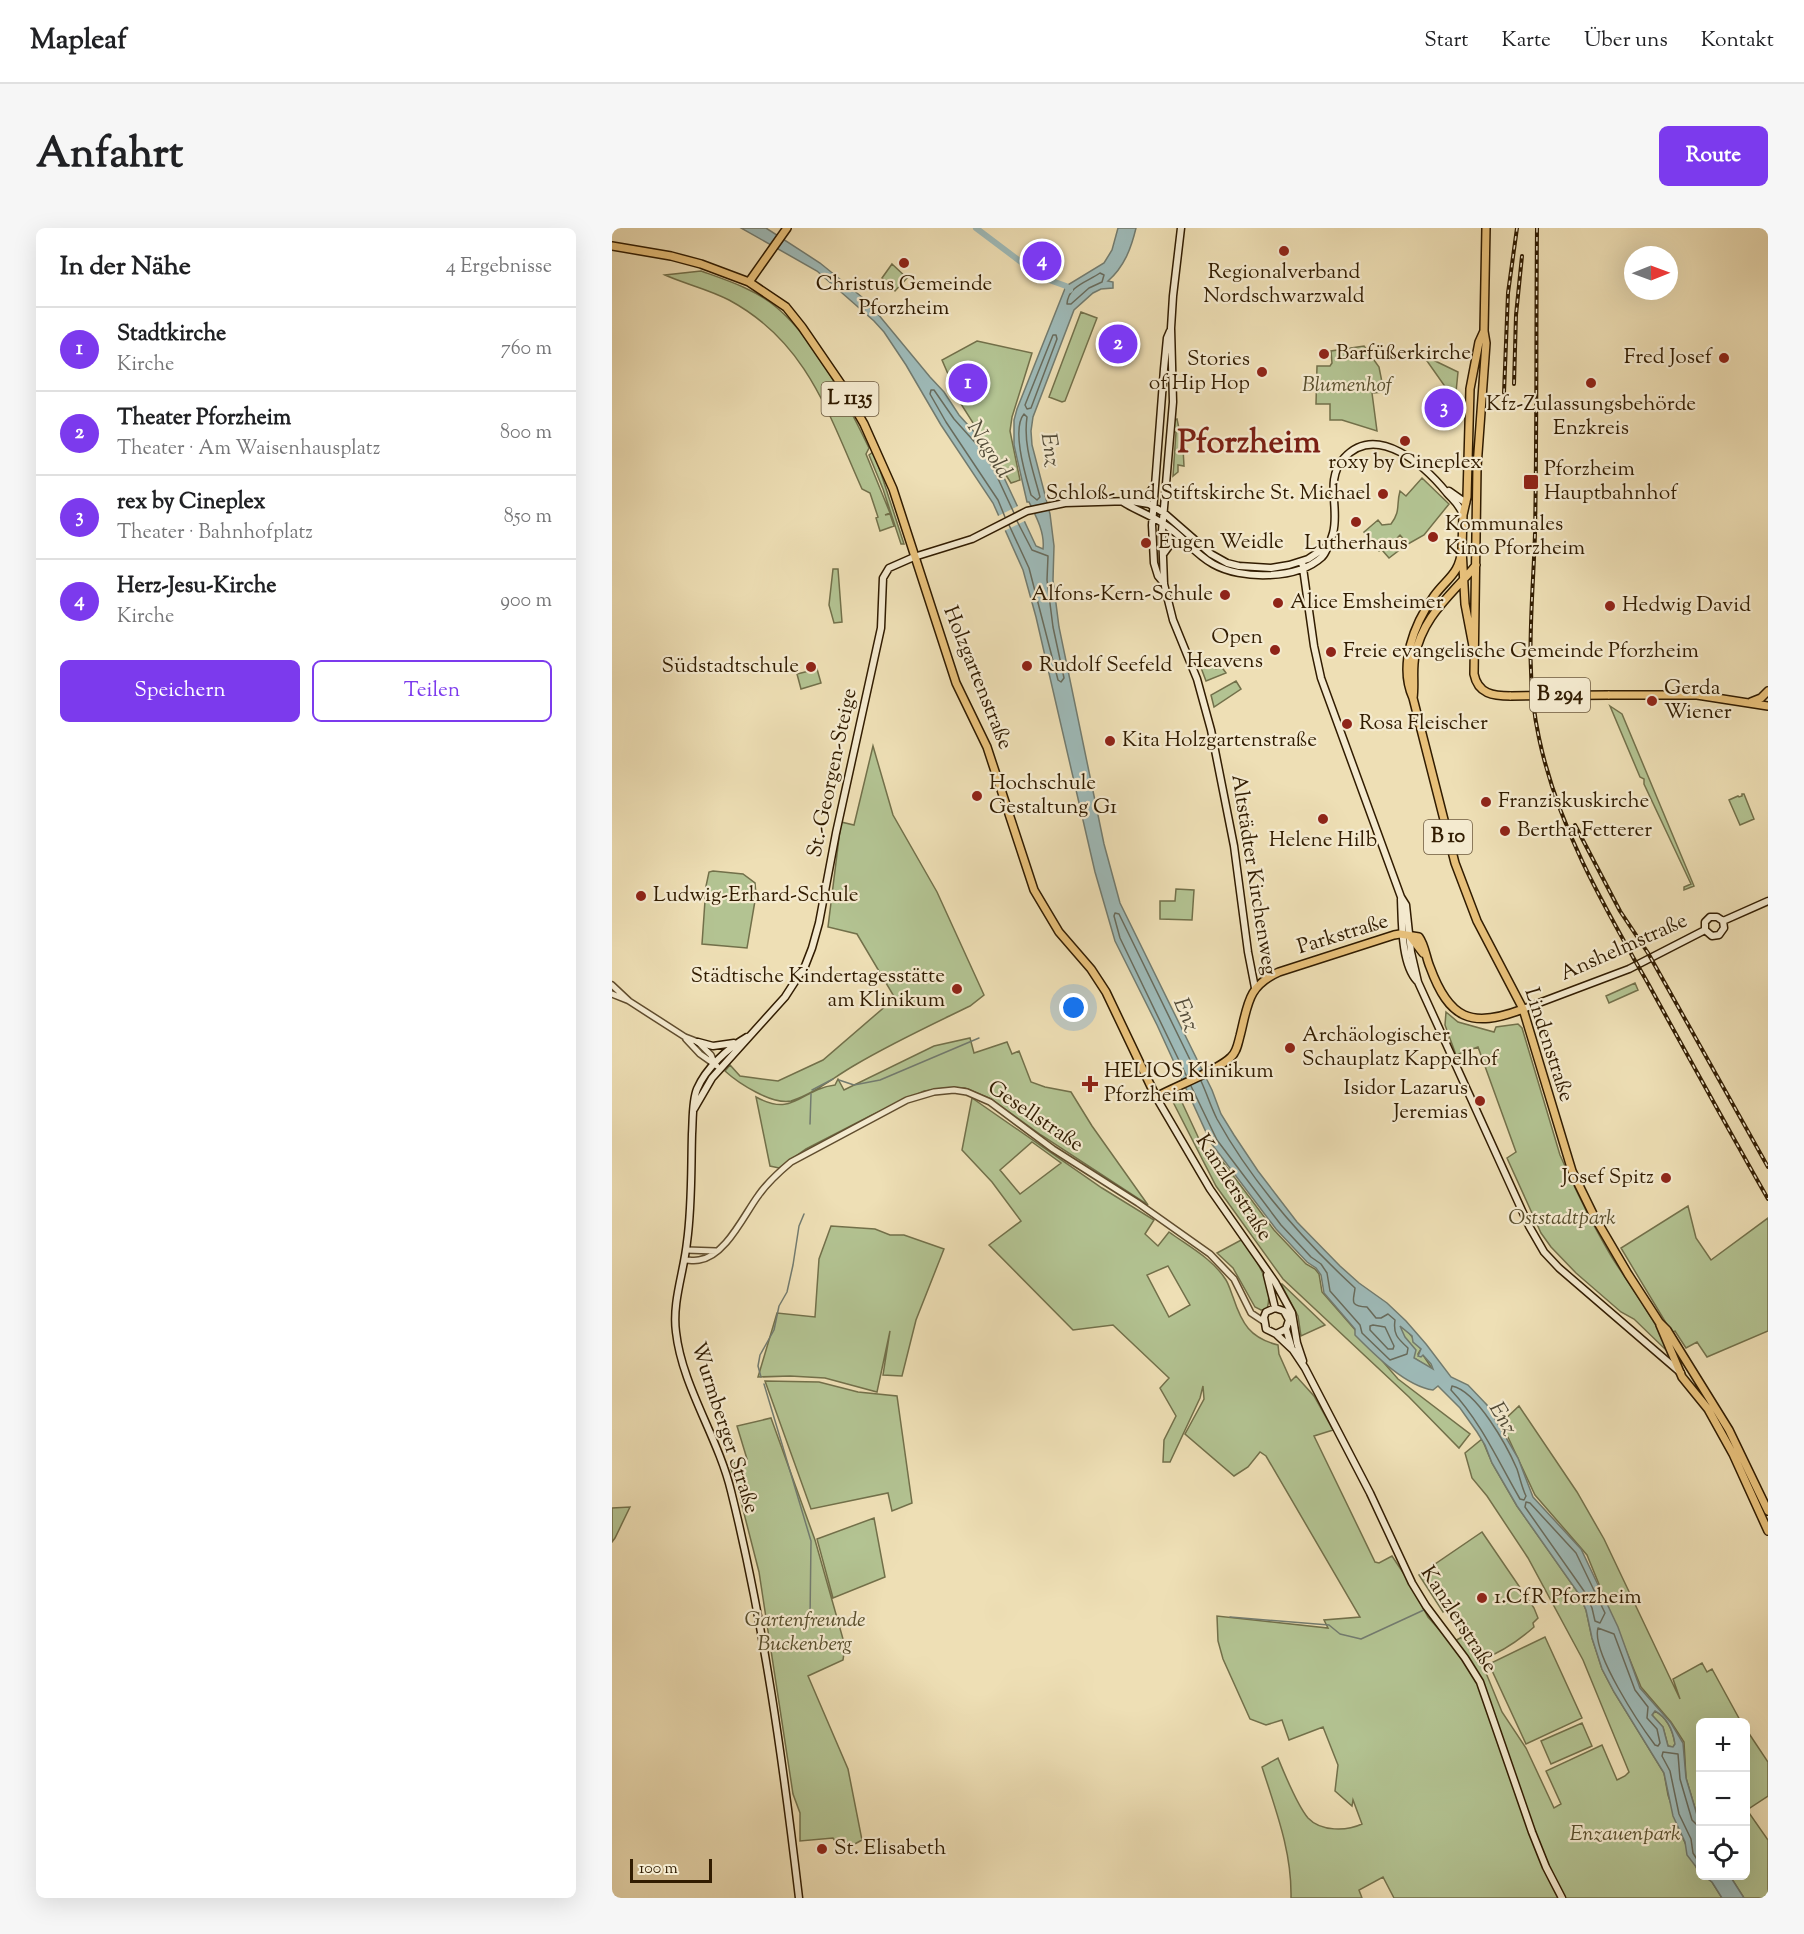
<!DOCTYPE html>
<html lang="de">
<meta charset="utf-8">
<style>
body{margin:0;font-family:"Sorts Mill Goudy",serif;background:#f6f6f6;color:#202124}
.controls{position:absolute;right:18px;bottom:18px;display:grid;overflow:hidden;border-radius:9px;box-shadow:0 6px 24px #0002}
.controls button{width:54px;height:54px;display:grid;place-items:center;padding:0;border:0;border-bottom:2px solid #e0e0e0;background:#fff;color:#202124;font:30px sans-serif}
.compass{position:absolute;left:1012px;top:18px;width:54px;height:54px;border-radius:50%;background:#fff;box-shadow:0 6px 24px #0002;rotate:89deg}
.scale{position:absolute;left:18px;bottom:15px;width:82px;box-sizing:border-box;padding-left:6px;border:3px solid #311c01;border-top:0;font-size:16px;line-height:21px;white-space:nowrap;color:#311c01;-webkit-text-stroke:4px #f4eacf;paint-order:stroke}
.you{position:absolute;left:462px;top:780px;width:21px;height:21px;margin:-15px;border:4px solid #fff;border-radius:50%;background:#1a73e8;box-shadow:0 0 0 9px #1a73e833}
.badge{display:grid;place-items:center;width:39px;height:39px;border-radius:50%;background:#7c3aed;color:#fff;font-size:20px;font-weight:700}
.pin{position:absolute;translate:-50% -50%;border:3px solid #fff;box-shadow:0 2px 6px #0006}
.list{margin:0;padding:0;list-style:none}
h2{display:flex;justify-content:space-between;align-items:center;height:78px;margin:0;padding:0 24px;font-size:26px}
h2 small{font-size:20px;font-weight:400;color:#757577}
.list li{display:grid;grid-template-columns:39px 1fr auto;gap:18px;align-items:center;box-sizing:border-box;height:84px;padding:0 24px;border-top:2px solid #e0e0e0}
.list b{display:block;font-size:22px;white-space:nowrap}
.list p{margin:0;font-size:20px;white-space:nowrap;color:#757577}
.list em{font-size:20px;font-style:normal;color:#757577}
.actions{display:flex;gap:12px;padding:18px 24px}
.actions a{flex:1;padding:14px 0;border:2px solid #7c3aed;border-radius:9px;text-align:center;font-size:21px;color:#7c3aed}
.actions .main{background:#7c3aed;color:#fff}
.icon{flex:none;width:33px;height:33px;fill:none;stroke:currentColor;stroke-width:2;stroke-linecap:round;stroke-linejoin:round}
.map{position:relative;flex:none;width:1156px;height:1670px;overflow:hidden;border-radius:9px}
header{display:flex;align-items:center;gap:36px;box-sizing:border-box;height:84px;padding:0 30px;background:#fff;border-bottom:2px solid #e0e0e0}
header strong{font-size:28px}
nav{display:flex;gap:33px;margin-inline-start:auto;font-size:21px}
.intro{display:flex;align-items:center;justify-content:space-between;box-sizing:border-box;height:144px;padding:0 36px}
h1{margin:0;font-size:42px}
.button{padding:15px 27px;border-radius:9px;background:#7c3aed;color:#fff;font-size:21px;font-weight:700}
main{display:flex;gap:36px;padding:0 36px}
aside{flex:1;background:#fff;border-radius:9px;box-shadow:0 6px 24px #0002}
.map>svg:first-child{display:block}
</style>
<header>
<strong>Mapleaf</strong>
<nav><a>Start</a><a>Karte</a><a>Über uns</a><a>Kontakt</a></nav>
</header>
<div class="intro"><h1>Anfahrt</h1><a class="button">Route</a></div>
<main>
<aside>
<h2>In der Nähe<small>4 Ergebnisse</small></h2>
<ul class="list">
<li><span class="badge">1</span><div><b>Stadtkirche</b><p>Kirche</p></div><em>760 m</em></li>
<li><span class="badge">2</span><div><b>Theater Pforzheim</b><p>Theater · Am Waisenhausplatz</p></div><em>800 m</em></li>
<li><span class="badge">3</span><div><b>rex by Cineplex</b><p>Theater · Bahnhofplatz</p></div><em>850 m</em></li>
<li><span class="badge">4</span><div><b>Herz-Jesu-Kirche</b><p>Kirche</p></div><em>900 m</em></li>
</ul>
<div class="actions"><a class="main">Speichern</a><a>Teilen</a></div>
</aside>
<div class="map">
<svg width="1156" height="1670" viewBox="0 0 1156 1670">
<rect width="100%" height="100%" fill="#eedfb5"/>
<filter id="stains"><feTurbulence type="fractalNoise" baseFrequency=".00333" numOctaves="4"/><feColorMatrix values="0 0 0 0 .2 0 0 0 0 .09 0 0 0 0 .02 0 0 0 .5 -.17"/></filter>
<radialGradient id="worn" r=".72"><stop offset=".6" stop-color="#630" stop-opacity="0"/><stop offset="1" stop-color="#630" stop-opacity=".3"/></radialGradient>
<path fill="#b3c392" stroke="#72704a" stroke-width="1.5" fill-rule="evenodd" d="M280,36L295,50L283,63L270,50Z
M89,43C114,52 143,61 164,79C202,110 236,176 257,220L254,226L278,285L273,287L278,286L282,298L268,303L264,290L266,289L258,265L250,261C216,185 195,114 117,72C96,61 73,56 53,47Z
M469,84L485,90L453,173L450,174L437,169Z
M365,113L420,125L400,189L398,203L408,252L399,255L349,176L330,132Z
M752,118L767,139L772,164L760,165L765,203L730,192H718V176H704L705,138H718L720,135L719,123Z
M817,130L846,144L844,164L839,167L815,133Z
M565,191L571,220L572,238L566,237V244L561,248L564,204H561L562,192Z
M261,224L265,233L292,316H289L271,261L257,227Z
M810,250L837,276L812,307L796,316L788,307L784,311L790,320L777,330L770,322L774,318L767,323L752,304L766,292L770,297L779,296C789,283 784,277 788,263L794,268Z
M221,341H226L230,394L222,395L217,377Z
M597,429L604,441L609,438L614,445L594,453L588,437Z
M205,441L209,455L189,461L185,446Z
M624,453L629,461L602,479L599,467Z
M998,478L1010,486L1082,658L1072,662V659L1079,656L1032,556V551L1028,549Z
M261,518L281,587L325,664L372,767L358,778C319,797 280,815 243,837C222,849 202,866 179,873C160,877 126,855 113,843L118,837L128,848L166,853L211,832L283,770L245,706L216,699L229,594L242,597Z
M1130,566H1132L1142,591L1128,597L1117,572L1126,568L1127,569L1130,568Z
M101,643L131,646L143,655L144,667L135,720L90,716L94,658L97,644Z
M564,661L582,662L580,692L548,691V673H563Z
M1023,755L1026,762L997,775L994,768Z
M834,784L846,794L882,804L884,799L906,796L910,800L948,927C963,961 979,994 998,1026C1010,1047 1052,1102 1053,1121L1022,1091L1009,1084L964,1045L939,1019L929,1005L895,930L904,924L866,819L844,827L833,797Z
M358,810L362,825L395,814L400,826L407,823L419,854L433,859L459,864L480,898L536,977L429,907L379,871L353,860H333L312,863L258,888L194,921L167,940L158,938L144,869C183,890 188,861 223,857L226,851L232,862L322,818Z
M567,868L594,926L611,934L662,1002L694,1036L703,1041L707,1046L710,1064L786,1151L858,1206L847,1220L797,1169L671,1051L604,958L559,870Z
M360,870L490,960L542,992L533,1006L546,1018L557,1004C576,1018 601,1031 614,1052C617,1057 619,1064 621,1069C630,1096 638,1110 666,1117L667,1126L679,1153L684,1148L702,1168L721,1202L702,1208L763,1334L767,1335L780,1328L796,1352L816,1389L839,1415L850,1409L872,1440L890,1484L914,1520L942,1580L949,1576L934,1543L990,1517L1005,1552L1013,1548L1017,1544L971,1432L916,1330L875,1268L860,1250L853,1225L870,1211L880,1235L905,1278L967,1366L974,1382L980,1410L990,1441L1002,1464L1052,1545L1056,1567L1069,1606L1085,1641L1088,1644V1648H1092L1100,1654L1110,1670H782L771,1649L747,1662L750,1670H679C680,1624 664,1583 650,1539L666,1530C673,1547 685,1577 696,1590C709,1604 735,1603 750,1596L741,1572L740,1578L723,1563L726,1537L711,1499L677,1512L670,1492L654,1497L638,1491L611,1431L606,1413L605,1388L716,1400L712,1392L748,1389L654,1228L648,1224L636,1239L622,1248L573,1206L592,1171L591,1158L588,1170L558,1234H551L552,1212L564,1188L548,1160L557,1150L501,1097L461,1102L377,1017L409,993L380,954L350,922ZM420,914L449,935L408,966L388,942ZM556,1038L578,1077L557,1089L535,1047Z
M1076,978L1084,1010L1099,1032L1156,990V1103L1095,1129L1085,1114L1074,1120L1063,1103L1060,1105L1009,1020Z
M219,998L263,1001L278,1007H292L332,1021L304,1092L290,1148L271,1147L278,1103L265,1164L213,1150L178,1148L146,1149L165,1085L203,1089L207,1031Z
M631,1011C643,1032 663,1056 655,1081L649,1082L643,1079L621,1040L605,1025Z
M669,1056H670L713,1097L689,1108L686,1088Z
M787,1098C796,1101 803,1113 809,1121L806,1126L811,1127L821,1142L802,1130Z
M153,1153L207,1154L246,1164L285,1168L300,1275L280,1283L276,1265L199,1281Z
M907,1178L965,1264L992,1311L1068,1471L1061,1451L1090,1435L1095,1444L1100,1441L1129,1494H1088V1597L1074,1550L1072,1514L1059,1494L1029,1459L975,1327L923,1267L895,1207L888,1196Z
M159,1190L203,1312L233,1418L231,1432L196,1448L236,1541L250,1612L230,1623L221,1610L188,1613V1585L181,1566L147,1344L124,1254L117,1236L135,1231L125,1198Z
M18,1279L3,1310L0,1314V1280Z
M262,1290L273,1349L221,1370L205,1311Z
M870,1304L922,1380L926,1390L921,1395L922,1399C905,1414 890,1424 869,1432L851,1407L852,1406L836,1381L831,1384L807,1347Z
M933,1409L970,1490L914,1516L877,1436Z
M1043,1483C1056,1490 1061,1503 1063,1516L1061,1519L1056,1518L1051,1499L1040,1487Z
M970,1495L980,1518L939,1536L929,1513Z
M1134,1501L1156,1534V1568L1135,1582L1156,1612V1670H1132L1118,1648H1134Z"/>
<path fill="#9ebab8" stroke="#727b6f" stroke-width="1.5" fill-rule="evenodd" d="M129,0H154L208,35L256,74L318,149L332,164L347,187L373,216L387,239L424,318L431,321C433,305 424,288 417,274H415L402,217V192L405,181L454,58L492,35L500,22L506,0H524C519,21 512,39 496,53L501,54V60L489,61L481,65L462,82L421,189L419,203L420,217L438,286L442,318L441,352L447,399L492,616L508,675L600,862L609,886L622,907L646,943L685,994L728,1038L747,1055L775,1075L794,1093L814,1116L839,1149L856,1157L875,1177L906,1230L921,1269L969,1321L1006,1399L1028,1460L1059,1495L1071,1515L1074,1550L1088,1597V1644L1075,1627L1073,1614L1061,1588L1052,1545L1002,1464L990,1441L980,1410L974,1382L967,1366L905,1278L880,1235L873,1217L865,1204L848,1180L826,1158L821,1162C793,1158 762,1126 743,1107V1101L712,1065L709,1047L704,1040L695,1034L664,1001L599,915L545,797L503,713L483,644L424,389L411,342L381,275L329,197L294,137L272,104L262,93L205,43ZM788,1098L800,1108L801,1114L809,1121L806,1128L809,1129L811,1127L819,1136L821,1141L802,1130L804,1122L793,1109ZM1043,1483C1056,1490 1061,1503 1063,1516L1061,1519L1056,1518L1051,1499L1040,1487Z
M1092,1648H1118L1132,1670H1110L1100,1654Z"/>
<path fill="#eedfb5" d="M408,277L415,292L390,304L384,289Z"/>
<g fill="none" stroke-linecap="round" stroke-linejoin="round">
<path stroke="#686b5c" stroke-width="1.5" d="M488,45L492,47L490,54L477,60L459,76H455C456,58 475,54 488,45Z
M441,107H444L445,111L419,180L415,181L413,177Z
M412,186L415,189C411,217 421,242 428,269L425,272L419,267C414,249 399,201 412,186Z
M393,289L386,272L334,194L318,166L319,162H322L342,191L368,220L382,242L402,285
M397,297L417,340L446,452L449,454L452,450L441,399L435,352L436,328L420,322L405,293
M575,849L508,710L502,688L503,685L507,686L584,844
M579,858L605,912L669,997L699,1029L709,1036L715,1045L718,1063L748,1097L750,1105L778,1132L795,1126L796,1120C785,1110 781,1106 783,1092L776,1086L769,1090H764L755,1079C736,1078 742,1072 743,1060C689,1010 641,956 605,891C599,879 595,866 589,853
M761,1097L773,1099L782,1118L781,1121H776L758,1102V1098Z
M840,1158C865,1163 895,1218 905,1241C908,1250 910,1260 914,1268L912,1272L908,1271C886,1233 869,1194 839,1162Z
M914,1274L918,1275L964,1325L993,1385L988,1395L983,1393L980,1380L972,1363L913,1279Z
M986,1400L1002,1406L1023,1462L1036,1479L1035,1490L1045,1501L1048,1515L1046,1518L1043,1517C1028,1497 979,1424 986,1400Z
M1088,1596H1084L1080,1592L1068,1551L1066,1526L1051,1524L1050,1528L1058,1543L1067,1586L1079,1611L1081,1625L1088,1636"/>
<path stroke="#727b6f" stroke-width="1.5" d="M227,852L242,857L268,852L367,810
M200,862L221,851
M198,896L199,866
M149,1149L146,1138L148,1127L162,1102L167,1078L175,1064L181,1037L187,998L192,986
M152,1156L199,1313L198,1391
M618,1389L717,1397L728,1406L749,1411L814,1381"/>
<path stroke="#9ebab8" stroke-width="6" d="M364,0L429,49L454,58L458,62"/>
<g stroke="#604d2e" stroke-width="8">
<path id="tertiary" d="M0,757L17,773L73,809L86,814L99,827L103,837
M0,766L15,772
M74,811L88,826L105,838
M74,1022L104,1023
M73,1032C77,1032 82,1033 87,1032C113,1029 132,987 146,968C155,955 167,944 179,934L295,872L322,864L342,862L355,864L378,874L441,921L526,975L598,1026L622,1051L639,1085L651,1093"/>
</g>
<g stroke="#311c01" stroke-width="9">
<path id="secondary" d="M569,0L561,68L559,100L561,174L550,303L552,356L561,392L585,451L599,502L622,618L636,724L643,760
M837,263L854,275
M527,273L535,268L542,258
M511,274C525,283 541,288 555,298C571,309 583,326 601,336C629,352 685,352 710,329C714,325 719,312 721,305C728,280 712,252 732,230C765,194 813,238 835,265C841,272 848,277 851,287
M552,325L560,314H572
M690,333L702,418L709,450L789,669L794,677L799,724L806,754L917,998L932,1024L947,1040L1069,1145
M552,355L546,348L542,335L540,297L552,141L555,110L558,103
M789,671C790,694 789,736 805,753
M1111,693L1156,673
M1093,702L1100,708L1107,707L1112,700L1111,693
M1093,702V694L1098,689H1105L1111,693
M911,781L1017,741L1093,702
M135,809C116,820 94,840 85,861C80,873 81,892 80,906C79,942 80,978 75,1014C72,1044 60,1074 64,1104C70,1158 106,1209 119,1263C152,1396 171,1534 187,1670
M86,814L101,818L122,815
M544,869L598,961L663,1054L680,1085L685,1115L691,1133
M82,881L100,850L173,769L193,738L200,720L207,695L224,605L269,400L271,350L277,340L302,329L360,311L415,283L453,275L519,273L537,276L552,285L599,326L615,335L627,338L659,340L677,337L696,331L714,319
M655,1047L663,1080
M674,1101L680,1121
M664,1106L674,1101L677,1092L672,1083L663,1080L654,1084L652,1089L654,1101L664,1106L681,1122L693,1140L758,1265L800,1355L814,1378L853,1430L868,1454L920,1604L934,1639L950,1670"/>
</g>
<g stroke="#311c01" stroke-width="10">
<path id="primary" d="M874,0L872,103L874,115L865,239L862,446C866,466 881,468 899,468
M0,18L59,28L89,36L137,54L174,79L190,99L229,156L252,196L281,261L344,455L375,519L422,662L447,704L479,741L494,764L544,869C562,859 607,842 619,829C625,824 626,815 628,808C636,777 635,758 667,744L782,707L788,706L807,709C813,717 814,730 818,739C837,791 859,801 911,781
M137,54L175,0
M850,321C847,347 836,349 822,368C802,396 786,437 801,470L843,635L865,693L911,781L960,943L982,988L1016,1046L1047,1094L1055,1102L1117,1202L1156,1283
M861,418L853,376L850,321L851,287L855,269L858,161L867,114L872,103
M996,467H1085L1156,478
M801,470C803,456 800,442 803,428C811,387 840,367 864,337
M1139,474L1149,470L1156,463
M798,708L811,725
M1048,1097L1070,1149L1096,1181L1121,1226L1156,1303"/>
</g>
<use href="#tertiary" stroke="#f4eacf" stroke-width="5"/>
<use href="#secondary" stroke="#f4eacf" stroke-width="6"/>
<use href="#primary" stroke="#e7c07a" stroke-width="7"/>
<g stroke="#311c01" stroke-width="4">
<path id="rail" d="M925,0C924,101 925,203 923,305C921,374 912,442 927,510C946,600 993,680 1038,759C1077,830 1116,901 1156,971
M902,156L904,87L910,28
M892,165L896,65L905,0
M963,597L1008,683L1036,725L1156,939"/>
</g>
<use href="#rail" stroke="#f4eacf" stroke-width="1.5" stroke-dasharray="4.5" stroke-linecap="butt"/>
<g stroke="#311c01" stroke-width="10" stroke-linecap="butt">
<path id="primary-bridge" d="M899,468L996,467"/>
</g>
<use href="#primary-bridge" stroke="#e7c07a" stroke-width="7"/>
</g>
<g fill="#8f2418" stroke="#f4eacf" stroke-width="2">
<circle cx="672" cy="23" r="6"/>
<circle cx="292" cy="35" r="6"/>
<circle cx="712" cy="126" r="6"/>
<circle cx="1112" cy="130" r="6"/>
<circle cx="650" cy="144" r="6"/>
<circle cx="979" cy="155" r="6"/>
<circle cx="793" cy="213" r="6"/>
<rect x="911" y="246" width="16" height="16" rx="3"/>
<circle cx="771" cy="266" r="6"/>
<circle cx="744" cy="294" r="6"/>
<circle cx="821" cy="309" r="6"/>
<circle cx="534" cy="315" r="6"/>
<circle cx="613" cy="367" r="6"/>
<circle cx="666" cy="375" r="6"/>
<circle cx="998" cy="378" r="6"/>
<circle cx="663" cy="422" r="6"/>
<circle cx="719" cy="424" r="6"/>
<circle cx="415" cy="438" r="6"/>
<circle cx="199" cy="439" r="6"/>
<circle cx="1040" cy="473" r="6"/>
<circle cx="735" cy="496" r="6"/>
<circle cx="498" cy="513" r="6"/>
<circle cx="365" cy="568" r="6"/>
<circle cx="874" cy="574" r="6"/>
<circle cx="711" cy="591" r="6"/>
<circle cx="893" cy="603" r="6"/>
<circle cx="29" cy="668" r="6"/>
<circle cx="345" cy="761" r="6"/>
<circle cx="678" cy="820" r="6"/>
<path d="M475 847h6v6h6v6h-6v6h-6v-6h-6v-6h6z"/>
<circle cx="868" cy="873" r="6"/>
<circle cx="1054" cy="950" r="6"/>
<circle cx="870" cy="1370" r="6"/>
<circle cx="210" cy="1621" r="6"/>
</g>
<g text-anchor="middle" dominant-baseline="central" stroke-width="4.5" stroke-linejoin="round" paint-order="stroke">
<g fill="#f4eacf" stroke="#6c5a3f" stroke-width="1.5">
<rect x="209.5" y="154" width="57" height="34" rx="4.5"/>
<rect x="918" y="450" width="60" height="34" rx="4.5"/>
<rect x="812" y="592" width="48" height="34" rx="4.5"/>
</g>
<g font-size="20" font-weight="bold" fill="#311c01">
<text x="238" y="171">L 1135</text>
<text x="948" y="467">B 294</text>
<text x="836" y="609">B 10</text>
</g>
<g font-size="21" fill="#311c01" stroke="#f4eacf" text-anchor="start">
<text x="672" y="45" text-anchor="middle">Regionalverband<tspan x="672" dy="24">Nordschwarzwald</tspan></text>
<text x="292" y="57" text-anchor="middle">Christus Gemeinde<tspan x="292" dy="24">Pforzheim</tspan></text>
<text x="724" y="126">Barfüßerkirche</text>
<text x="1100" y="130" text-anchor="end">Fred Josef</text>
<text x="638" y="132" text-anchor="end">Stories<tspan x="638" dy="24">of Hip Hop</tspan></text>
<text x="979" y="177" text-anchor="middle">Kfz-Zulassungsbehörde<tspan x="979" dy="24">Enzkreis</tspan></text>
<text x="793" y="235" text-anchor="middle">roxy by Cineplex</text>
<text x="932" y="242">Pforzheim<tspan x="932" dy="24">Hauptbahnhof</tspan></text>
<text x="759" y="266" text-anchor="end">Schloß- und Stiftskirche St. Michael</text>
<text x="833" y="297">Kommunales<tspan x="833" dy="24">Kino Pforzheim</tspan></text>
<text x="546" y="315">Eugen Weidle</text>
<text x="744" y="316" text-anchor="middle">Lutherhaus</text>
<text x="601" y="367" text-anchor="end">Alfons-Kern-Schule</text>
<text x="678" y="375">Alice Emsheimer</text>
<text x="1010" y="378">Hedwig David</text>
<text x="651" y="410" text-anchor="end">Open<tspan x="651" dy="24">Heavens</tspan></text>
<text x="731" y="424">Freie evangelische Gemeinde Pforzheim</text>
<text x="427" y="438">Rudolf Seefeld</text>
<text x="187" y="439" text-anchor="end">Südstadtschule</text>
<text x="1052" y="461">Gerda<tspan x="1052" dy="24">Wiener</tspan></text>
<text x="747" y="496">Rosa Fleischer</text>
<text x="510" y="513">Kita Holzgartenstraße</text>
<text x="377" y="556">Hochschule<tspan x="377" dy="24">Gestaltung G1</tspan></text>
<text x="886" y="574">Franziskuskirche</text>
<text x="905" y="603">Bertha Fetterer</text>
<text x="711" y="613" text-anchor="middle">Helene Hilb</text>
<text x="41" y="668">Ludwig-Erhard-Schule</text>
<text x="333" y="749" text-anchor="end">Städtische Kindertagesstätte<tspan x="333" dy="24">am Klinikum</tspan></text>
<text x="690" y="808">Archäologischer<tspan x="690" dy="24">Schauplatz Kappelhof</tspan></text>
<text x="492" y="844">HELIOS Klinikum<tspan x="492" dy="24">Pforzheim</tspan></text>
<text x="856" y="861" text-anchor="end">Isidor Lazarus<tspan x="856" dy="24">Jeremias</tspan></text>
<text x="1042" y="950" text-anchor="end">Josef Spitz</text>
<text x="882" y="1370">1.CfR Pforzheim</text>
<text x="222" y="1621">St. Elisabeth</text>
</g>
<g font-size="21" font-style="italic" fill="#584e2c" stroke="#f4eacf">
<text x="735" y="158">Blumenhof</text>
<text x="950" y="991">Oststadtpark</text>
<text x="193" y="1393">Gartenfreunde<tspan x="193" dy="24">Buckenberg</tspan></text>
<text x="1013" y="1607">Enzauenpark</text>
</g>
<g font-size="21" fill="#311c01" stroke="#f4eacf">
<text transform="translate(365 450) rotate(68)">Holzgartenstraße</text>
<text transform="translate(221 545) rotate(-78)">St.-Georgen-Steige</text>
<text transform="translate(641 647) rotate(81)">Altstädter Kirchenweg</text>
<text transform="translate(731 707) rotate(-17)">Parkstraße</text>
<text transform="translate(1012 720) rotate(-24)">Anshelmstraße</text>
<text transform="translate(936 817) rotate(72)">Lindenstraße</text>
<text transform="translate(423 889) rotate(34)">Gesellstraße</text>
<text transform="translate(621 960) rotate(57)">Kanzlerstraße</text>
<text transform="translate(112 1200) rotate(72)">Wurmberger Straße</text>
<text transform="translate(846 1392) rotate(57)">Kanzlerstraße</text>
</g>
<g font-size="22" font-style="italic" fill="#524b38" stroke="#f4eacf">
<text transform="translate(376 222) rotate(58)">Nagold</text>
<text transform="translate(437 222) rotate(81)">Enz</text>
<text transform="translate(573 787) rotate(66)">Enz</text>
<text transform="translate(890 1191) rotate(58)">Enz</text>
</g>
<g font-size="33" font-weight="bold" fill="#7a1f14" stroke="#f4eacf">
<text x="637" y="216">Pforzheim</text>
</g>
</g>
<rect width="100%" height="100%" filter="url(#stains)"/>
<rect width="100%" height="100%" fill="url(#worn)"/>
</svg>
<div class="controls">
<button>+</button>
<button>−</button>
<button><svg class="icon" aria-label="locate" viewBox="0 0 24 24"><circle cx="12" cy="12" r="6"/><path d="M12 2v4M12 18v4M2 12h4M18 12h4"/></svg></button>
</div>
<svg class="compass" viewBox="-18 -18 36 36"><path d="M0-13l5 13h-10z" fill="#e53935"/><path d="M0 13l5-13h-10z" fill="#757577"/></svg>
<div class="scale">100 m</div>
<div class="you"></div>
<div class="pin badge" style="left:356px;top:155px">1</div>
<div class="pin badge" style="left:506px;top:116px">2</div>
<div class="pin badge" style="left:832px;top:180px">3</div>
<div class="pin badge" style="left:430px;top:33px">4</div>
</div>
</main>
